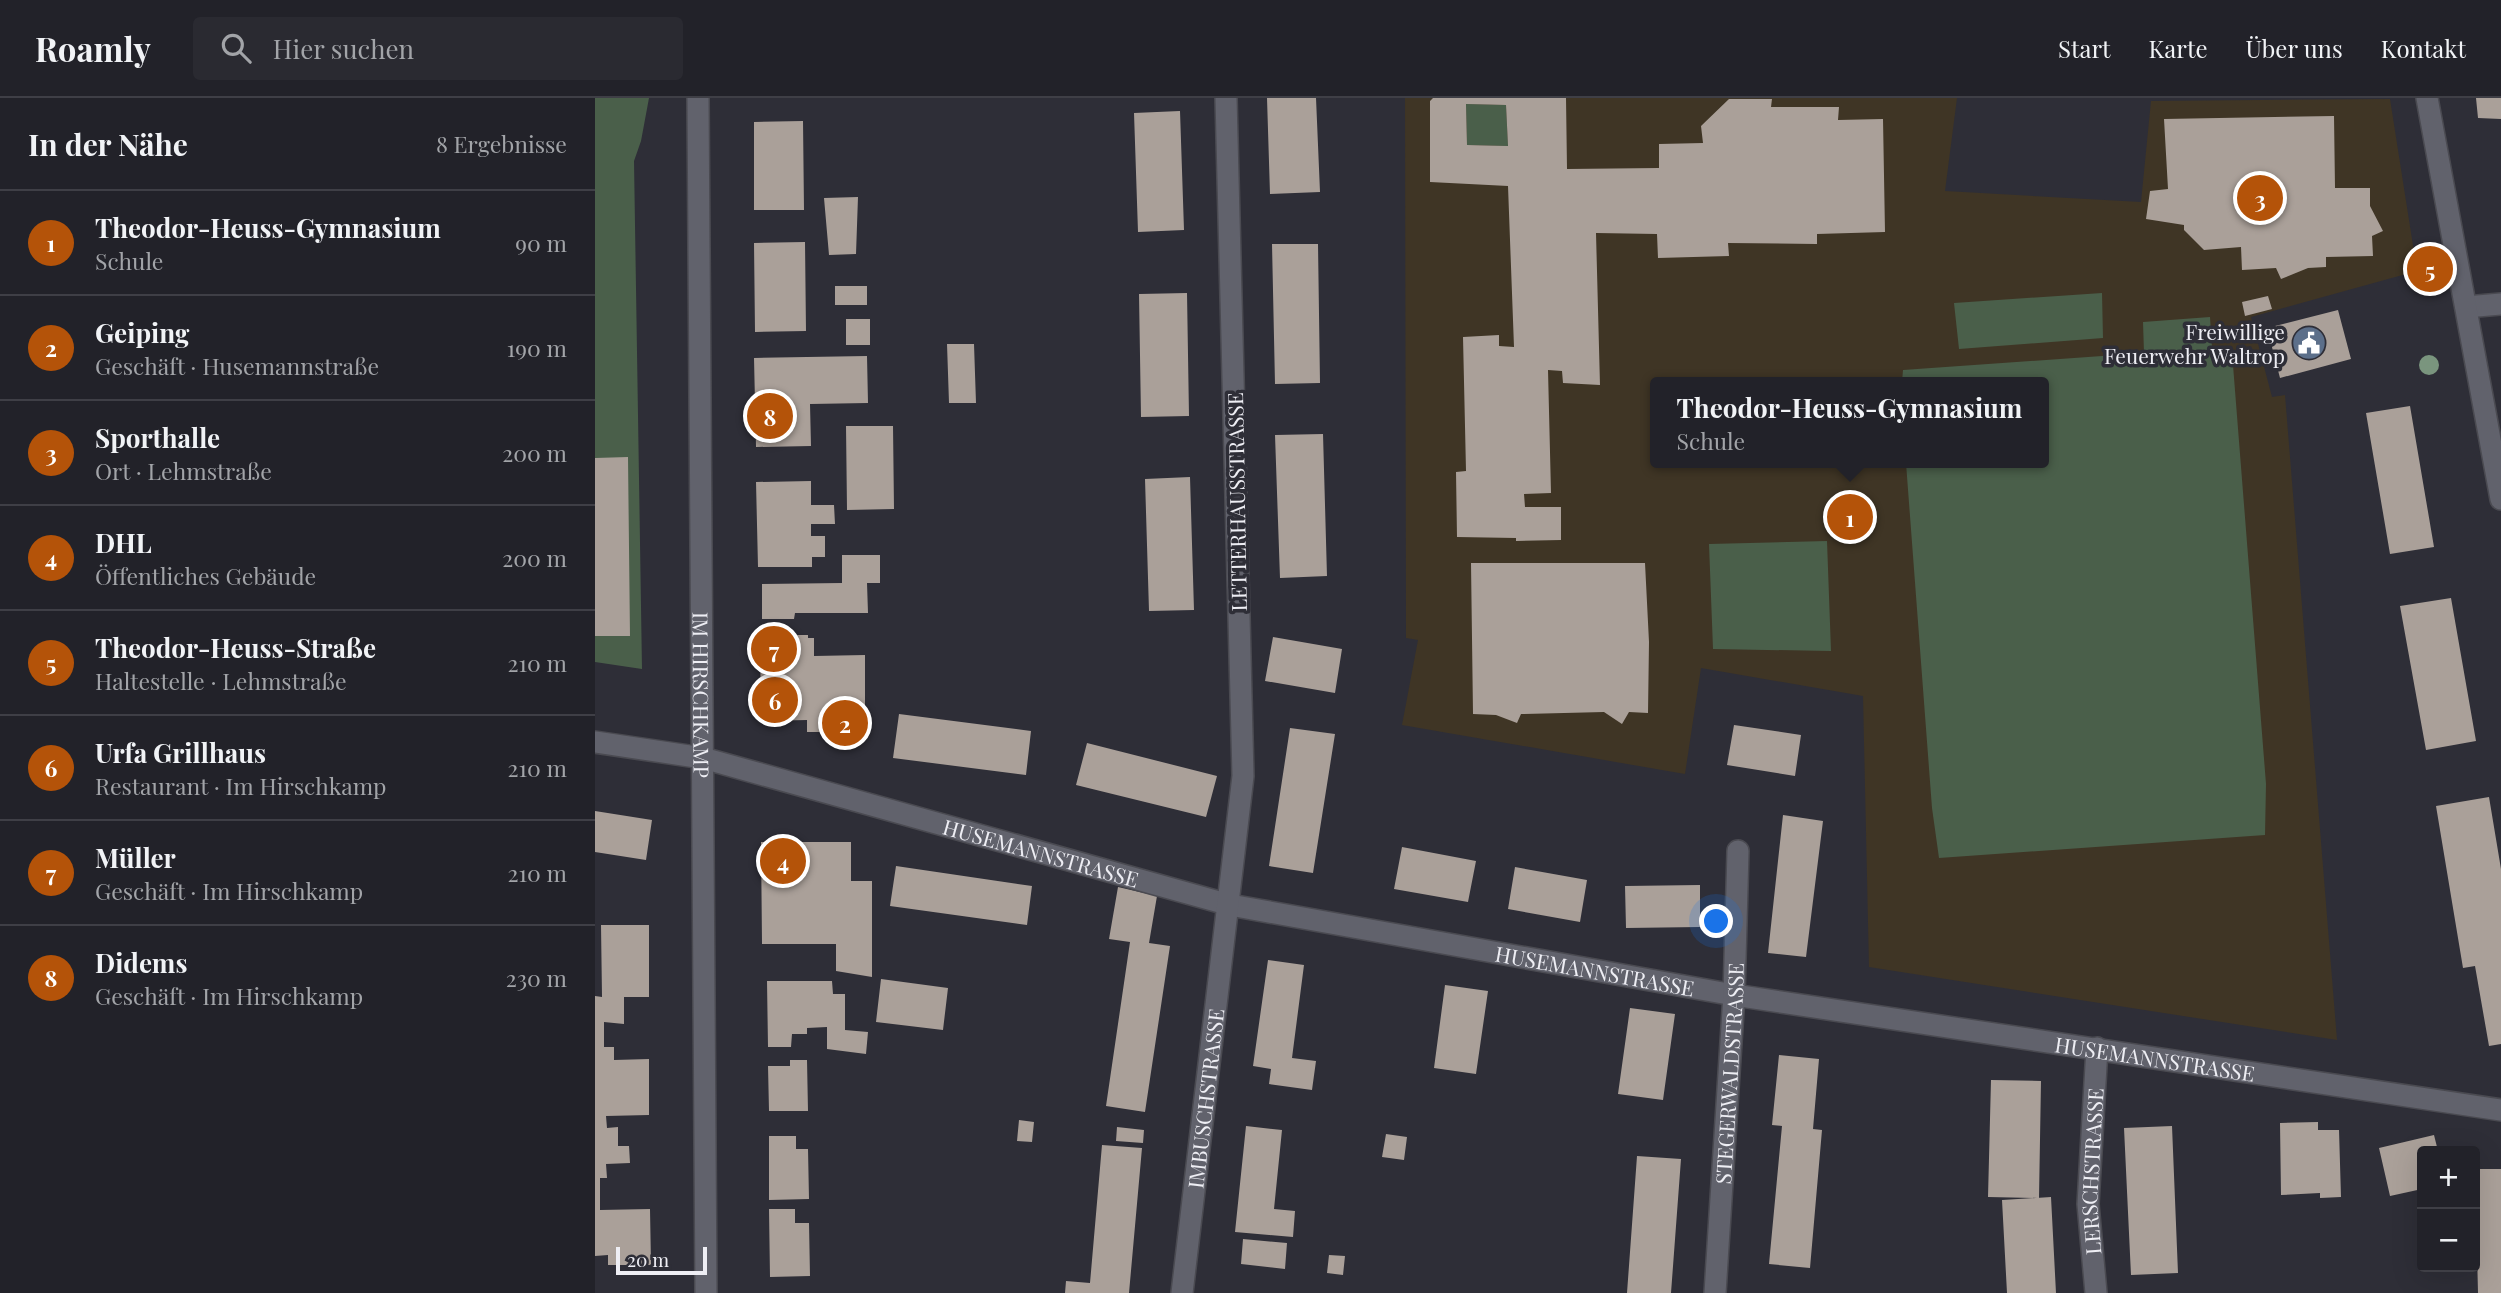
<!DOCTYPE html>
<html lang="de">
<meta charset="utf-8">
<style>
body{margin:0;font-family:"Playfair Display",serif;background:#2a2a31;color:#f1f3f6}
.controls{position:absolute;right:21px;bottom:21px;display:grid;overflow:hidden;border-radius:7px;box-shadow:0 7px 28px #0002}
.controls button{width:63px;height:63px;display:grid;place-items:center;padding:0;border:0;border-bottom:2px solid #3f3f46;background:#222229;color:#f1f3f6;font:35px sans-serif}
.scale{position:absolute;left:21px;bottom:18px;width:91px;box-sizing:border-box;padding-left:7px;border:4px solid #eeeef4;border-top:0;font-size:19px;line-height:24px;white-space:nowrap;color:#eeeef4;-webkit-text-stroke:5px #2e2e37;paint-order:stroke}
.you{position:absolute;left:1122px;top:824px;width:24px;height:24px;margin:-18px;border:5px solid #fff;border-radius:50%;background:#1a73e8;box-shadow:0 0 0 10px #1a73e833}
.badge{display:grid;place-items:center;width:46px;height:46px;border-radius:50%;background:#b45309;color:#fff;font-size:23px;font-weight:700}
.pin{position:absolute;translate:-50% -50%;border:4px solid #fff;box-shadow:0 2px 7px #0006}
.popup{position:absolute;left:1055px;top:279px;width:399px;height:91px;box-sizing:border-box;display:grid;place-content:center;border-radius:7px;background:#222229;filter:drop-shadow(0 2px 5px #0005);font-size:23px;white-space:nowrap;color:#a2a4a8}
.popup b{font-size:26px;color:#f1f3f6}
.popup::after{content:'';position:absolute;left:50%;top:100%;margin-left:-14px;border:14px solid transparent;border-top-color:#222229}
.list{margin:0;padding:0;list-style:none}
h2{display:flex;justify-content:space-between;align-items:center;height:91px;margin:0;padding:0 28px;font-size:30px}
h2 small{font-size:23px;font-weight:400;color:#a2a4a8}
.list li{display:grid;grid-template-columns:46px 1fr auto;gap:21px;align-items:center;box-sizing:border-box;height:105px;padding:0 28px;border-top:2px solid #3f3f46}
.list b{display:block;font-size:26px;white-space:nowrap}
.list p{margin:0;font-size:23px;white-space:nowrap;color:#a2a4a8}
.list em{font-size:23px;font-style:normal;color:#a2a4a8}
.icon{flex:none;width:38px;height:38px;fill:none;stroke:currentColor;stroke-width:2;stroke-linecap:round;stroke-linejoin:round}
.map{position:relative;flex:none;width:1906px;height:1195px;overflow:hidden}
header{display:flex;align-items:center;gap:42px;box-sizing:border-box;height:98px;padding:0 35px;background:#222229;border-bottom:2px solid #3f3f46}
header strong{font-size:33px}
nav{display:flex;gap:38px;margin-inline-start:auto;font-size:24px}
.search{width:490px;height:63px;background:#2a2a31;display:flex;align-items:center;gap:18px;box-sizing:border-box;padding:0 24px;border-radius:7px;color:#a2a4a8;font-size:26px}
main{display:flex}
aside{flex:1;background:#222229}
.map>svg:first-child{display:block}
</style>
<header>
<strong>Roamly</strong>
<div class="search"><svg class="icon" aria-label="search" viewBox="0 0 24 24"><circle cx="10" cy="10" r="6"/><path d="M15 15l6 6"/></svg>Hier suchen</div>
<nav><a>Start</a><a>Karte</a><a>Über uns</a><a>Kontakt</a></nav>
</header>
<main>
<aside>
<h2>In der Nähe<small>8 Ergebnisse</small></h2>
<ul class="list">
<li><span class="badge">1</span><div><b>Theodor-Heuss-Gymnasium</b><p>Schule</p></div><em>90 m</em></li>
<li><span class="badge">2</span><div><b>Geiping</b><p>Geschäft · Husemannstraße</p></div><em>190 m</em></li>
<li><span class="badge">3</span><div><b>Sporthalle</b><p>Ort · Lehmstraße</p></div><em>200 m</em></li>
<li><span class="badge">4</span><div><b>DHL</b><p>Öffentliches Gebäude</p></div><em>200 m</em></li>
<li><span class="badge">5</span><div><b>Theodor-Heuss-Straße</b><p>Haltestelle · Lehmstraße</p></div><em>210 m</em></li>
<li><span class="badge">6</span><div><b>Urfa Grillhaus</b><p>Restaurant · Im Hirschkamp</p></div><em>210 m</em></li>
<li><span class="badge">7</span><div><b>Müller</b><p>Geschäft · Im Hirschkamp</p></div><em>210 m</em></li>
<li><span class="badge">8</span><div><b>Didems</b><p>Geschäft · Im Hirschkamp</p></div><em>230 m</em></li>
</ul>
</aside>
<div class="map">
<svg width="1906" height="1195" viewBox="0 0 1906 1195">
<rect width="100%" height="100%" fill="#2e2e37"/>
<path fill="#3f3525" fill-rule="evenodd" d="M810,0H1362L1350,93L1546,104L1556,3L1795,1L1822,173L1656,219L1677,299L1690,297L1742,942L1274,869L1268,598L1106,570L1090,676L807,627L823,542L811,540ZM1061,284H1449V365H1061Z"/>
<path fill="#4a5f4a" d="M0,0H54L46,43L39,63L47,571L0,564Z
M871,6L911,7L913,48L872,47Z
M1507,195L1508,240L1364,251L1359,205Z
M1615,219L1617,250L1632,249L1638,267L1671,686L1670,737L1344,760L1337,710L1311,365H1449V284H1307L1308,272L1549,255L1548,224Z
M1232,443L1236,553L1118,551L1114,446Z"/>
<path fill="#aaa099" fill-rule="evenodd" d="M672,0H721L725,94L675,96Z
M838,0H971L972,71L1064,70V46L1108,45L1106,28L1134,1H1177L1176,9H1244L1243,22L1288,21L1290,134L1222,136V146L1133,145L1134,158L1063,160L1062,136L1001,135L1005,287L968,285L967,273L953,272L956,395L929,396L930,409H966V442L921,443V440L862,439L861,374L871,373L868,239L904,237V248L919,249L913,88L835,84V3ZM871,6L911,7L913,48L872,47Z
M1881,0H1906V21L1883,20Z
M585,13L589,132L543,134L539,15Z
M1739,18L1740,90H1775V108L1788,133L1777,138L1778,158L1731,159V169L1713,170L1686,181L1681,170L1647,172L1646,149L1609,152L1589,132V127L1551,121L1555,93L1573,91L1569,21Z
M208,23L209,112H159V24Z
M263,99L261,156L234,157L229,100Z
M210,144L211,233L160,234L159,145Z
M677,146H723L725,285L680,286Z
M240,188H272V207H240Z
M592,195L594,318L546,319L544,196Z
M1673,198L1677,211L1650,218L1647,204Z
M1743,212L1756,261L1685,280L1672,230Z
M251,221H275V247H251Z
M352,246H379L381,305H354Z
M272,258L273,305L215,306L216,348L161,349L159,260Z
M1815,308L1839,449L1795,456L1771,315Z
M251,328H298L299,411L252,412Z
M728,336L732,478L685,480L680,337Z
M33,359L35,538H0V360Z
M595,379L599,512L554,513L550,381Z
M216,383V407H239L240,426H216V438H230V459H217V469H163L161,384Z
M247,457H285V485H272L273,515H200L199,521H167V486L247,485Z
M876,465H1050L1054,544L1053,615L1034,614L1027,626L1009,614L926,616L922,625L901,617L878,616Z
M1856,500L1881,643L1831,652L1805,508Z
M165,537H213V540H219V558L270,557V634H212V622L166,623Z
M678,539L747,551L740,595L670,583Z
M304,616L436,633L431,677L298,660Z
M1139,627L1206,637L1200,678L1132,667Z
M695,630L740,636L718,775L674,768Z
M492,645L622,678L611,719L481,687Z
M1894,699L1906,771V946L1894,948L1880,868L1868,870L1841,708Z
M0,713L57,722L51,762L0,754Z
M1188,717L1228,723L1211,859L1173,855Z
M166,744H256V783H277V879L241,873V846H167Z
M807,749L881,763L873,804L799,791Z
M301,768L437,788L432,827L295,808Z
M920,769L992,782L985,824L913,811Z
M1105,787V829L1031,830L1030,788Z
M523,789L562,798L554,845L575,848L550,1014L511,1008L535,844L514,841Z
M6,827H54V899H29V926L9,924V949H19V962L54,961V1017L11,1018L12,1030L23,1029V1048H34L35,1065L11,1066L12,1080H5V1112L55,1111L56,1167H13V1157L0,1158V898L7,899Z
M673,862L709,867L697,960L721,963L717,992L674,986L676,971L658,968Z
M286,881L353,890L348,932L281,924Z
M172,883H237L238,896H250V932L273,934L271,956L232,951V929L212,930V936H197L196,949H173Z
M850,887L893,893L881,976L839,970Z
M1035,910L1080,916L1068,1002L1023,996Z
M1184,957L1224,961L1218,1031L1227,1032L1215,1170L1174,1166L1187,1028L1177,1027Z
M195,962H212L213,1013H174L173,968H195Z
M1396,982L1446,983L1444,1100L1393,1099Z
M424,1022L439,1024L437,1044L422,1043Z
M1723,1024V1032H1744L1746,1099L1725,1100V1095L1686,1097L1685,1025Z
M651,1028L687,1032L679,1111L700,1113L698,1139L640,1134Z
M1577,1028L1583,1175L1536,1177L1529,1030Z
M522,1029L549,1032L548,1045L521,1043Z
M791,1036L812,1039L809,1062L787,1059Z
M1839,1037L1843,1053H1827V1091L1795,1098L1784,1050Z
M174,1038H201V1051H213L214,1101L174,1102Z
M507,1047L547,1050L534,1195H470L471,1183L495,1185Z
M1042,1058L1086,1061L1076,1195H1032Z
M1880,1071H1906V1195H1883Z
M1456,1099L1461,1195H1412L1407,1102Z
M174,1111H200V1125H214L215,1178L175,1179Z
M648,1141L692,1145L690,1171L646,1166Z
M734,1157L750,1158L748,1177L732,1175Z"/>
<g fill="none" stroke-linecap="round" stroke-linejoin="round">
<g stroke="#4a4a51" stroke-width="24">
<g id="minor">
<path id="s1" d="M103,0L111,1195"/>
<path d="M1871,209L1906,206"/>
<path id="s2" d="M0,644L108,660L635,807L1139,897L1906,1012"/>
<path id="s3" d="M587,1195L648,678L631,0"/>
<path id="s4" d="M1120,1195L1139,897L1143,753"/>
<path id="s5" d="M1501,1195L1493,1106L1502,950"/>
</g>
</g>
<g stroke="#4a4a51" stroke-width="24">
<path id="tertiary" d="M1832,0L1906,401"/>
</g>
<use href="#minor" stroke="#61626c" stroke-width="21"/>
<use href="#tertiary" stroke="#61626c" stroke-width="21"/>
</g>
<circle fill="#7a957e" cx="1834" cy="267" r="10"/>
<defs>
<g id="civic-disc" transform="scale(1.75)"><circle r="9.5" fill="#5c6f8a" stroke="#2e2e37"/><path d="M-.6-6.5H3V-4.5H.6V-3L4-1V1h2V6H-6V1h2V-1L-.6-3ZM-1.2 2.5V6h2.4V2.5Z" fill="#fff"/></g>
</defs>
<g fill-rule="evenodd">
<use href="#civic-disc" x="1714" y="245"/>
</g>
<g text-anchor="middle" dominant-baseline="central" stroke-width="7" stroke-linejoin="round" paint-order="stroke">
<g font-size="21" fill="#eeeef4" stroke="#2e2e37" text-anchor="end">
<text x="1690" y="233">Freiwillige<tspan x="1690" dy="24">Feuerwehr Waltrop</tspan></text>
</g>
<g font-size="21" fill="#eeeef4" stroke="#2e2e37">
<text transform="translate(641 404) rotate(-91)">LETTERHAUSSTRASSE</text>
<text stroke="none"><textPath href="#s1" startOffset="597">IM HIRSCHKAMP</textPath></text>
<text stroke="none"><textPath href="#s2" startOffset="460">HUSEMANNSTRASSE</textPath></text>
<text stroke="none"><textPath href="#s2" startOffset="1027">HUSEMANNSTRASSE</textPath></text>
<text stroke="none"><textPath href="#s2" startOffset="1594">HUSEMANNSTRASSE</textPath></text>
<text stroke="none"><textPath href="#s4" startOffset="220">STEGERWALDSTRASSE</textPath></text>
<text stroke="none"><textPath href="#s3" startOffset="196">IMBUSCHSTRASSE</textPath></text>
<text stroke="none"><textPath href="#s5" startOffset="122">LERSCHSTRASSE</textPath></text>
</g>
</g>
</svg>
<div class="controls">
<button>+</button>
<button>−</button>
</div>
<div class="scale">20 m</div>
<div class="you"></div>
<div class="pin badge" style="left:1255px;top:419px">1</div>
<div class="popup"><b>Theodor-Heuss-Gymnasium</b>Schule</div>
<div class="pin badge" style="left:250px;top:625px">2</div>
<div class="pin badge" style="left:1665px;top:100px">3</div>
<div class="pin badge" style="left:188px;top:763px">4</div>
<div class="pin badge" style="left:1835px;top:171px">5</div>
<div class="pin badge" style="left:180px;top:602px">6</div>
<div class="pin badge" style="left:179px;top:551px">7</div>
<div class="pin badge" style="left:175px;top:318px">8</div>
</div>
</main>
